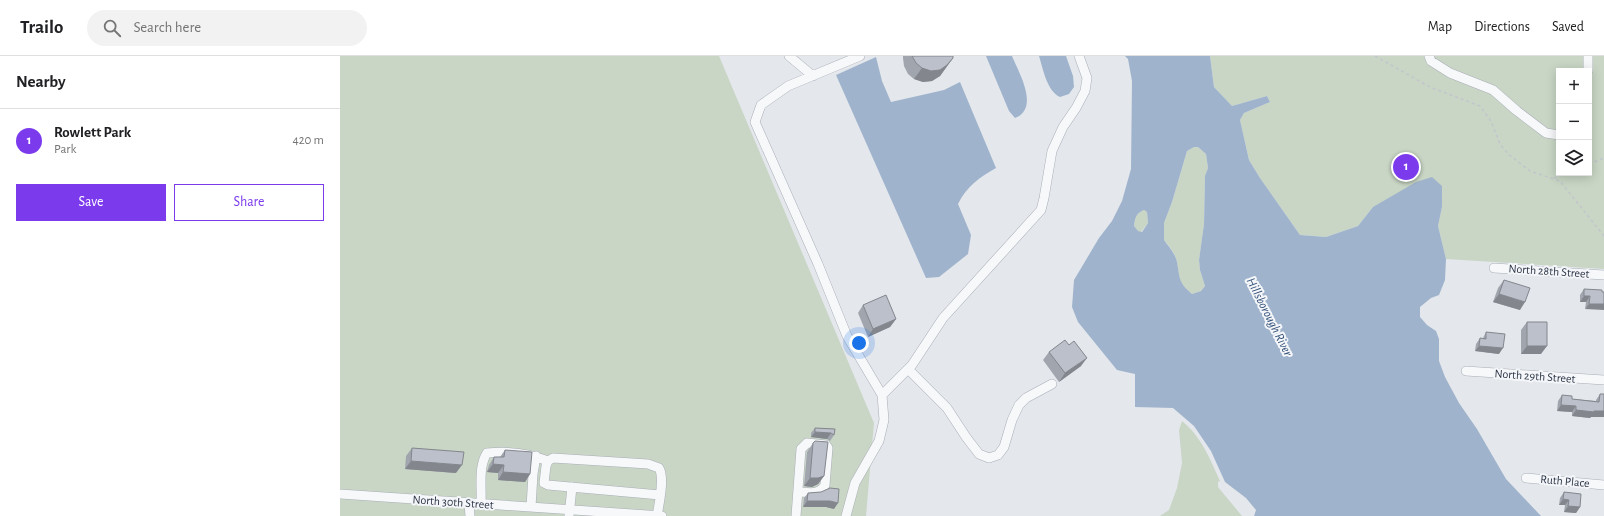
<!DOCTYPE html>
<meta charset="utf-8">
<style>
body{margin:0;font-family:"Alegreya Sans",sans-serif;background:#f2f2f2;color:#202124}
.controls{position:absolute;right:12px;top:12px;display:grid;overflow:hidden;border-radius:0px;box-shadow:0 2px 10px #0003}
.controls button{width:36px;height:36px;display:grid;place-items:center;padding:0;border:0;border-bottom:1px solid #e0e0e0;background:#fff;color:#202124;font:20px sans-serif}
.you{position:absolute;left:519px;top:287px;width:14px;height:14px;margin:-10px;border:3px solid #fff;border-radius:50%;background:#1a73e8;box-shadow:0 0 0 6px #1a73e833}
.badge{display:grid;place-items:center;width:26px;height:26px;border-radius:50%;background:#7c3aed;color:#fff;font-size:13px;font-weight:700}
.pin{position:absolute;translate:-50% -50%;border:2px solid #fff;box-shadow:0 1px 4px #0006}
.list{margin:0;padding:0;list-style:none}
h2{display:flex;justify-content:space-between;align-items:center;height:52px;margin:0;padding:0 16px;font-size:17px}
h2 small{font-size:13px;font-weight:400;color:#757577}
.list li{display:grid;grid-template-columns:26px 1fr auto;gap:12px;align-items:center;box-sizing:border-box;height:64px;padding:0 16px;border-top:1px solid #e0e0e0}
.list b{display:block;font-size:15px;white-space:nowrap}
.list p{margin:0;font-size:13px;white-space:nowrap;color:#757577}
.list em{font-size:13px;font-style:normal;color:#757577}
.actions{display:flex;gap:8px;padding:12px 16px}
.actions a{flex:1;padding:9px 0;border:1px solid #7c3aed;border-radius:0px;text-align:center;font-size:14px;color:#7c3aed}
.actions .main{background:#7c3aed;color:#fff}
.icon{flex:none;width:22px;height:22px;fill:none;stroke:currentColor;stroke-width:2;stroke-linecap:round;stroke-linejoin:round}
.map{position:relative;flex:none;width:1264px;height:460px;overflow:hidden}
header{display:flex;align-items:center;gap:24px;box-sizing:border-box;height:56px;padding:0 20px;background:#fff;border-bottom:1px solid #e0e0e0}
header strong{font-size:19px}
nav{display:flex;gap:22px;margin-inline-start:auto;font-size:14px}
.search{width:280px;height:36px;background:#f2f2f2;display:flex;align-items:center;gap:10px;box-sizing:border-box;padding:0 14px;border-radius:22px;color:#757577;font-size:15px}
main{display:flex}
aside{flex:1;background:#fff}
.map>svg:first-child{display:block}
</style>
<header>
<strong>Trailo</strong>
<div class="search"><svg class="icon" aria-label="search" viewBox="0 0 24 24"><circle cx="10" cy="10" r="6"/><path d="M15 15l6 6"/></svg>Search here</div>
<nav><a>Map</a><a>Directions</a><a>Saved</a></nav>
</header>
<main>
<aside>
<h2>Nearby<small></small></h2>
<ul class="list">
<li><span class="badge">1</span><div><b>Rowlett Park</b><p>Park</p></div><em>420 m</em></li>
</ul>
<div class="actions"><a class="main">Save</a><a>Share</a></div>
</aside>
<div class="map">
<svg width="1264" height="460" viewBox="0 0 1264 460">
<rect width="100%" height="100%" fill="#e4e7ec"/>
<path fill="#c9d6c5" fill-rule="evenodd" d="M0,0H379L534,367L526,460H0Z
M870,0H1264V213L1106,203L1098,170L1102,151H1033L1018,170L986,181L960,179L920,122L909,104L900,64L904,57L930,46L927,40L892,50L874,31ZM1219,15H1249V117H1219Z
M854,91H858L866,98L868,112L865,121L864,168L859,204L860,214L865,230L861,235L852,238C838,226 840,223 837,206C835,197 830,191 824,184V167L832,146L847,95Z
M804,154L807,156L808,167L801,176L797,175L794,170C795,162 796,157 804,154Z
M842,365C861,380 870,403 880,425L878,426V431L902,460H820L829,454L837,432L842,407L839,374Z"/>
<path fill="#9fb4cc" fill-rule="evenodd" d="M646,0H672C679,17 700,52 675,62L669,55Z
M699,0H726L733,20L734,31L729,38L720,41C707,35 703,13 699,0Z
M785,0H870L874,31L892,50L927,40L930,46L904,57L900,64L909,104L920,122L960,179L986,181L1018,170L1033,151L1076,126L1092,121L1102,130V151L1098,170L1106,203L1105,224L1099,239L1091,242L1080,251V261L1087,269L1096,275L1099,283V305L1105,321L1119,347L1137,373L1166,423L1201,460H914L916,454L906,442L885,426L871,395L854,370L833,352L795,351V318L777,314L738,266L732,251L734,224L759,182L772,165L782,145L791,113L792,25L788,3ZM854,91H858L866,98L868,112L865,120L864,168L859,204L860,214L865,230L861,235L852,238C838,226 840,222 837,206C835,197 829,191 824,184V167L832,146L847,95ZM804,154L807,156L808,167L802,176L798,175L794,170C795,162 796,157 804,154Z
M536,1L542,25L551,46L604,34L620,26L656,112C640,121 626,131 618,148L631,179L628,198L599,221L586,222L496,19Z"/>
<g fill="none" stroke-linecap="round" stroke-linejoin="round">
<g stroke="#a9aeb7" stroke-width="10">
<path id="minor" d="M449,0L473,20
M1089,0L1091,5L1110,17L1153,34L1177,55L1206,77L1219,79
M1248,15V0
M1154,212L1264,219
M568,313L607,352L626,381L639,398L649,402L658,399L664,391L672,364L679,349L686,342L712,328
M1126,315L1264,324
M542,339L572,309L603,262L701,154L704,142L712,95L723,71L736,52L745,35L747,22L739,0
M1186,422L1264,429
M0,438L322,460
M129,447L130,460
M141,448C142,431 138,411 147,397C168,395 188,397 208,405
M191,451L193,418L196,400
M229,460L232,431
M317,460C319,448 325,422 319,412L308,408L213,402L208,405L206,410L204,427L208,429L320,439
M456,460L461,393L467,387L486,389L488,392L485,429C479,440 468,436 458,436
M506,460L515,427L539,385L544,364L542,339L507,280L478,208L415,66L421,49L448,30L520,0"/>
</g>
<path stroke="#c2c5cb" stroke-width="1.5" stroke-dasharray="3 3" stroke-linecap="butt" d="M1035,0L1090,31L1140,50L1151,65L1160,88L1168,98L1190,115L1220,125L1264,180
M1249,108L1264,102
M1214,122L1226,117"/>
<use href="#minor" stroke="#f7f8fa" stroke-width="9"/>
</g>
<path fill="#a1a5ae" d="M563,0H613V2L600,20L592,25L583,26L574,23L568,18L564,10L563,2Z
M1164,224L1180,254L1153,246L1158,232Z
M1244,233L1262,236L1245,253L1246,246H1240V239Z
M523,249L556,263L550,271L528,281L518,257Z
M1187,266L1201,298H1181V274Z
M1146,276L1159,298L1135,295L1136,288L1140,282L1142,283L1143,282Z
M729,289L741,310L719,326L703,304L709,296Z
M1260,338H1264V361H1251L1250,362L1232,360V356L1217,355L1218,345L1222,339L1232,343L1256,345V344Z
M475,372L495,373L494,379L490,385L487,383L471,381V377Z
M473,387L484,420L478,428L472,431L464,430L467,396Z
M72,392L116,417L65,413L66,400Z
M165,394L190,418L185,426L158,424V417L147,416L149,409L154,401H160Z
M1224,436L1240,451L1236,457L1224,456L1225,449H1219L1220,442Z
M468,437L494,453L486,451H463L464,442Z"/>
<path fill="#83868d" d="M613,2L600,20L592,25L583,26L574,23L582,12Z
M1159,238L1185,246L1180,254L1153,246Z
M1244,240H1250L1246,246H1240Z
M1249,248H1264V254L1245,253Z
M556,263L550,271L528,281L533,273Z
M1139,290L1163,292L1159,298L1135,295Z
M1187,290H1207L1201,298H1181Z
M747,302L741,310L719,326L725,317Z
M1221,349L1236,350L1232,356L1217,355Z
M1236,354L1264,355V361H1251L1250,362L1232,360Z
M475,376L491,377L487,383L471,381Z
M71,405L122,409L116,417L65,413Z
M153,408L164,409L158,417L147,416Z
M163,416L190,418L185,426L158,424Z
M484,420L478,428L472,431L464,430L470,422Z
M1223,443L1229,444L1225,449H1219Z
M467,445H490L498,447L494,453L486,451H463Z
M1228,450L1240,451L1236,457L1224,456Z"/>
<path fill="#bbc0ca" stroke="#83868d" d="M572,0H613V2L607,9L600,14L591,15L582,12L576,7Z
M1164,224L1190,232L1185,246L1159,238Z
M1244,233L1262,234V236H1264V248H1249L1250,240H1244Z
M546,239L556,263L533,273L523,249Z
M1187,266H1207V290H1187Z
M1146,276L1165,278L1163,292L1139,290L1140,282L1146,283Z
M725,284L729,289L734,285L747,302L725,317L709,296Z
M1260,338H1264V355H1254V356L1236,354V350L1221,349L1222,339L1232,340V343L1259,346Z
M475,372L495,373L494,379L491,377L475,376Z
M475,385L488,386L484,420L478,422H470L473,387Z
M72,392L124,396L122,409L71,405Z
M165,394L192,396L190,418L163,416L164,409L153,408L154,401H164Z
M490,432L499,433L498,447L490,445H467L468,437L481,436Z
M1224,436L1241,438L1240,451L1228,450L1229,444L1223,443Z"/>
<g text-anchor="middle" dominant-baseline="central" stroke-width="4" stroke-linejoin="round" paint-order="stroke">
<g font-size="12" fill="#2b3445" stroke="#f4f6f9">
<text transform="translate(1209 215) rotate(4)">North 28th Street</text>
<text transform="translate(1195 320) rotate(4)">North 29th Street</text>
<text transform="translate(1225 425) rotate(5)">Ruth Place</text>
<text transform="translate(113 446) rotate(4)">North 30th Street</text>
</g>
<g font-size="13" font-style="italic" fill="#34527a" stroke="#f4f6f9">
<text transform="translate(929 261) rotate(63)">Hillsborough River</text>
</g>
</g>
</svg>
<div class="controls">
<button>+</button>
<button>−</button>
<button><svg class="icon" aria-label="layers" viewBox="0 0 24 24"><path d="M12 4l9 5-9 5-9-5zM3 14l9 5 9-5"/></svg></button>
</div>
<div class="you"></div>
<div class="pin badge" style="left:1066px;top:111px">1</div>
</div>
</main>
